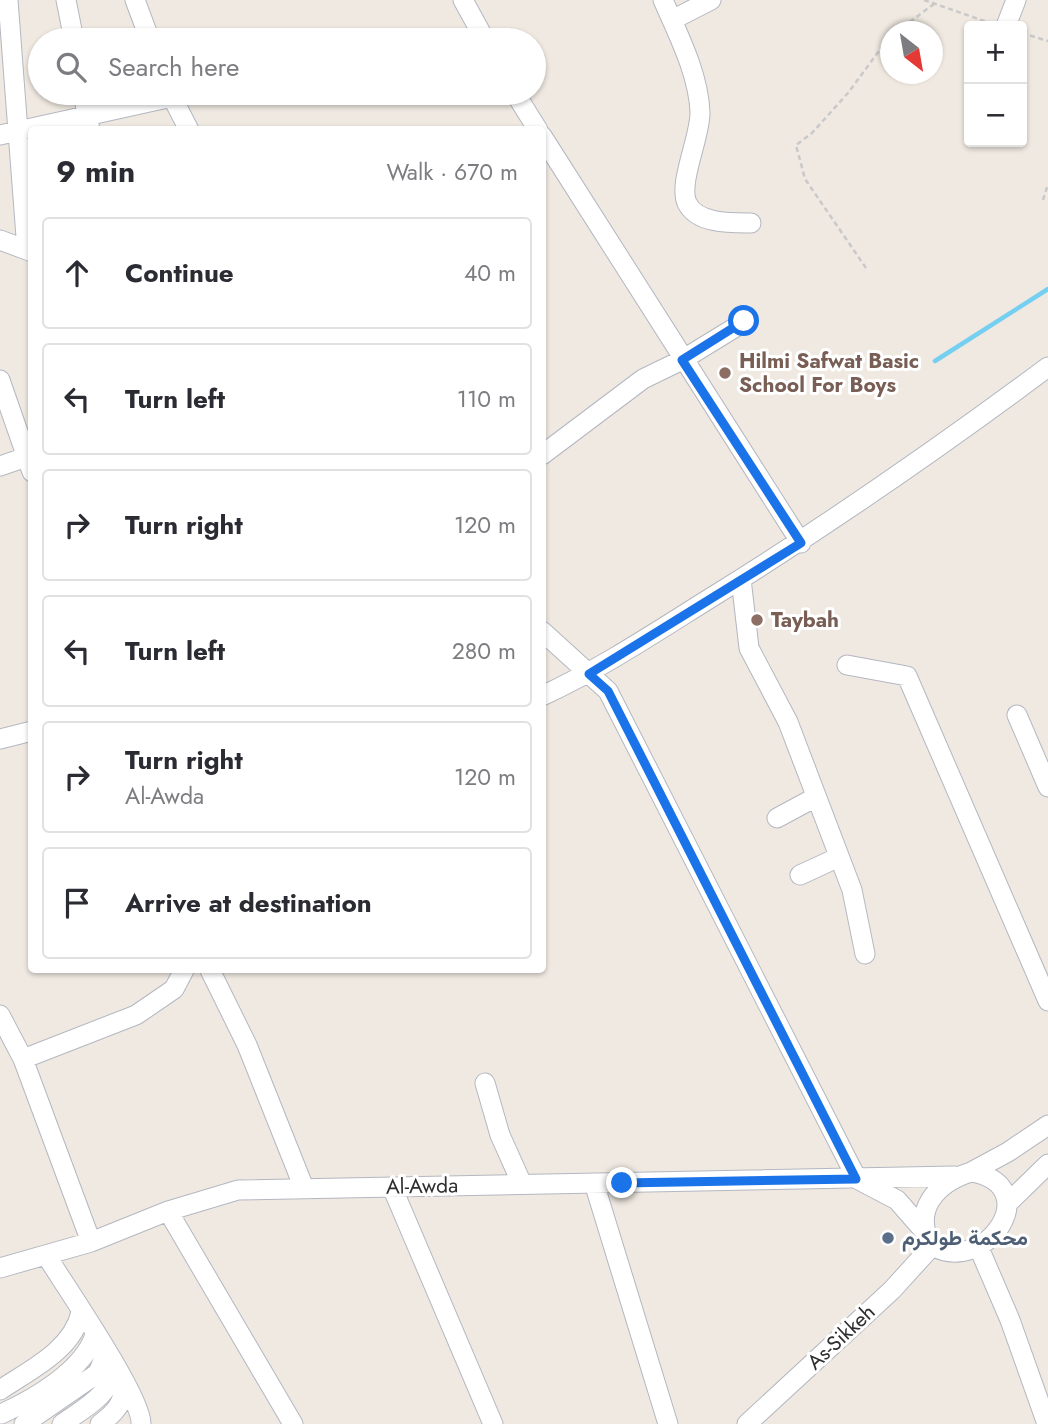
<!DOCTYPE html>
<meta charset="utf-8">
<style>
body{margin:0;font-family:Jost,Vazirmatn,sans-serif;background:#f2f2f3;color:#2b2b33}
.controls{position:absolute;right:21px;top:21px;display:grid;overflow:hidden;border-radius:7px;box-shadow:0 2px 5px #0004}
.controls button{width:63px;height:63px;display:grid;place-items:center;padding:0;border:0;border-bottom:2px solid #e1e1e2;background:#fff;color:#2b2b33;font:35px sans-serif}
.compass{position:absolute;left:880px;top:21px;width:63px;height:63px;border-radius:50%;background:#fff;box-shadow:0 2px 5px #0004;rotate:149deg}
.stop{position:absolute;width:21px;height:21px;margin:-16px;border:5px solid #1a73e8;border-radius:50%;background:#fff}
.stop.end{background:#1a73e8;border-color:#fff;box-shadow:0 2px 7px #0008}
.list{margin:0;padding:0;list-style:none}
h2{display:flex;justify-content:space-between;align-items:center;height:91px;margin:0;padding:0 28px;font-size:30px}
h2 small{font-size:23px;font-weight:400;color:#7c7c81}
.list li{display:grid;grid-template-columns:46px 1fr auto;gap:21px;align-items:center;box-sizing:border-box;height:112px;margin:0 14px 14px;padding:0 14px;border:2px solid #e1e1e2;border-radius:7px}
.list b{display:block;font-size:26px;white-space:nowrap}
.list p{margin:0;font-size:23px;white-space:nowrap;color:#7c7c81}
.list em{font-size:23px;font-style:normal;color:#7c7c81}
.icon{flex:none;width:38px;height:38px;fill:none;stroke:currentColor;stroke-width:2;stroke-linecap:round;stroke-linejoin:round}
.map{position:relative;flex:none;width:1048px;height:1424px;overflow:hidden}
.search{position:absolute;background:#fff;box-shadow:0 2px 5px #0004;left:28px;top:28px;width:518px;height:77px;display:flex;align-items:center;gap:18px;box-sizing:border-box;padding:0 24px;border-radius:38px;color:#7c7c81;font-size:26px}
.panel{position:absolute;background:#fff;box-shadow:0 2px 5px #0004;left:28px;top:126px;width:518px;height:847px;border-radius:7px}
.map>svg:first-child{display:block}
</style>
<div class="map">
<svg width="1048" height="1424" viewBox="0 0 1048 1424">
<rect width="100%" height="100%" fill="#efe9e1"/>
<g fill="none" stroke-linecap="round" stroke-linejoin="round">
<path stroke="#75cff0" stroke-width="4.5" d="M935,361L1048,289"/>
<g stroke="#b4b7c1" stroke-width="21">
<path id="minor" d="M8,0L27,250
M66,0L74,40
M135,0L150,40
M463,0L485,40
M663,0C678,34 699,75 700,113C700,138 678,183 687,203C697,224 731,223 751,223
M672,20L711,0
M1006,26L1016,0
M83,93L90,130
M170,93L189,130
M515,93L538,130
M0,135L172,97
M542,136L801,543
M0,240L32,252
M0,380L32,472
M542,455L643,379L682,360L744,322
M0,466L32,455
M741,579L749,648L788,722L852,890L865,954
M542,631L608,691L857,1179L897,1200L925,1232
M847,665L907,676L1048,1001
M542,696C602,668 656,632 712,597C828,525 939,448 1048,367
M1017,715L1048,787
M0,739L32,731
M777,818L816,797
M800,875L839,857
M210,970L247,1045L304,1188
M0,1015L23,1059L91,1242
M23,1059L136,1015L174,989L184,970
M485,1083L500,1135L522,1184
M971,1172C1047,1185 987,1276 932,1246C911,1211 936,1183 971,1172Z
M971,1172L1008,1152L1048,1125
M594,1183L668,1424
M392,1187L493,1424
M1009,1202L1048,1164
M168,1211L293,1424
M979,1248L1010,1320L1047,1424
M46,1255C64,1284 143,1399 141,1424
M0,1268L91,1242L168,1211L238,1190L955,1176
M0,1390C30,1370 73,1350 81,1312
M1,1414C34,1399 83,1371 95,1335
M24,1424L98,1373L106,1353
M62,1424C84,1408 112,1395 114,1366
M100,1424C115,1413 125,1402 124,1383
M747,1424L892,1290L932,1246"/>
</g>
<path stroke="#c9c9c9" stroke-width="2.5" stroke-dasharray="5 3.5" stroke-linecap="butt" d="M924,0L990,23
M896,32L934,4
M1022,33L1048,41
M1043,200L1048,184
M866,268L805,179L796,145L812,133L848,93L890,36"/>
<use href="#minor" stroke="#fff" stroke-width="19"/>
</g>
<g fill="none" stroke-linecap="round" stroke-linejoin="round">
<path stroke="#1a73e8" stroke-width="9" d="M622,1183L856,1179L608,691L589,674L801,543L682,360L744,321"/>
</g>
<g fill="#8d6e63" stroke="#fff" stroke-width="2.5">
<circle cx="725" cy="373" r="7"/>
<circle cx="757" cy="620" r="7"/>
</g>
<circle fill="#5c6f8a" stroke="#fff" stroke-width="2.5" cx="888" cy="1238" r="7"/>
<g text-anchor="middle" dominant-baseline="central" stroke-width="6" stroke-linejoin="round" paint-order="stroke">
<g font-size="21" font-weight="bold" fill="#785e54" stroke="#fff" text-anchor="start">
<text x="739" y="361">Hilmi Safwat Basic<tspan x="739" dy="24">School For Boys</tspan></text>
<text x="771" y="620">Taybah</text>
</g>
<g font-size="21" fill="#2e2e2e" stroke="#fff">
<text transform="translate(422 1186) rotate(-1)">Al-Awda</text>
<text transform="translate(841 1337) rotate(-43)">As-Sikkeh</text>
</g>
<g font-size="21" font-weight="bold" fill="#4e5e75" stroke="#fff" text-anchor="start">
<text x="902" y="1238">محكمة طولكرم</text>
</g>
</g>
</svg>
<div class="controls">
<button>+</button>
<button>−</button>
</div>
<svg class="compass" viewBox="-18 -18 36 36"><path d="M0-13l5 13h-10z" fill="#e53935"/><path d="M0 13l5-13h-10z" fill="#7c7c81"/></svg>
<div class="stop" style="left:744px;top:321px"></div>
<div class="stop end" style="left:622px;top:1183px"></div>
<div class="search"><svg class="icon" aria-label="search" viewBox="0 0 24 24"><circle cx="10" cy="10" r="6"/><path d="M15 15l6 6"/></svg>Search here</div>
<section class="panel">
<h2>9 min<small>Walk · 670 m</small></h2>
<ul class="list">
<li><svg class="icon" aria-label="ahead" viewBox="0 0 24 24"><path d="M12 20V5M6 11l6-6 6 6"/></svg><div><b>Continue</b></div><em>40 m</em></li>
<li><svg class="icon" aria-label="left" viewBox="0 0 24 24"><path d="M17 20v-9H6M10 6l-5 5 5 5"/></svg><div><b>Turn left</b></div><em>110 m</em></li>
<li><svg class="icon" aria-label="right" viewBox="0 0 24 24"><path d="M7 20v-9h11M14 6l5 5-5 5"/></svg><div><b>Turn right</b></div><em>120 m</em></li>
<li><svg class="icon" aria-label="left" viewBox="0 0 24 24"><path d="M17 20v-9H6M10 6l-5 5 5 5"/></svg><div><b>Turn left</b></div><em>280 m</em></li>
<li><svg class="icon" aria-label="right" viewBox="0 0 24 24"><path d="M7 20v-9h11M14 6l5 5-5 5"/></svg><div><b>Turn right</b><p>Al-Awda</p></div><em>120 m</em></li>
<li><svg class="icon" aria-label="arrive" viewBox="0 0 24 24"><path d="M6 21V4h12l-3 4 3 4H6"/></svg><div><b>Arrive at destination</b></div></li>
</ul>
</section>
</div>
